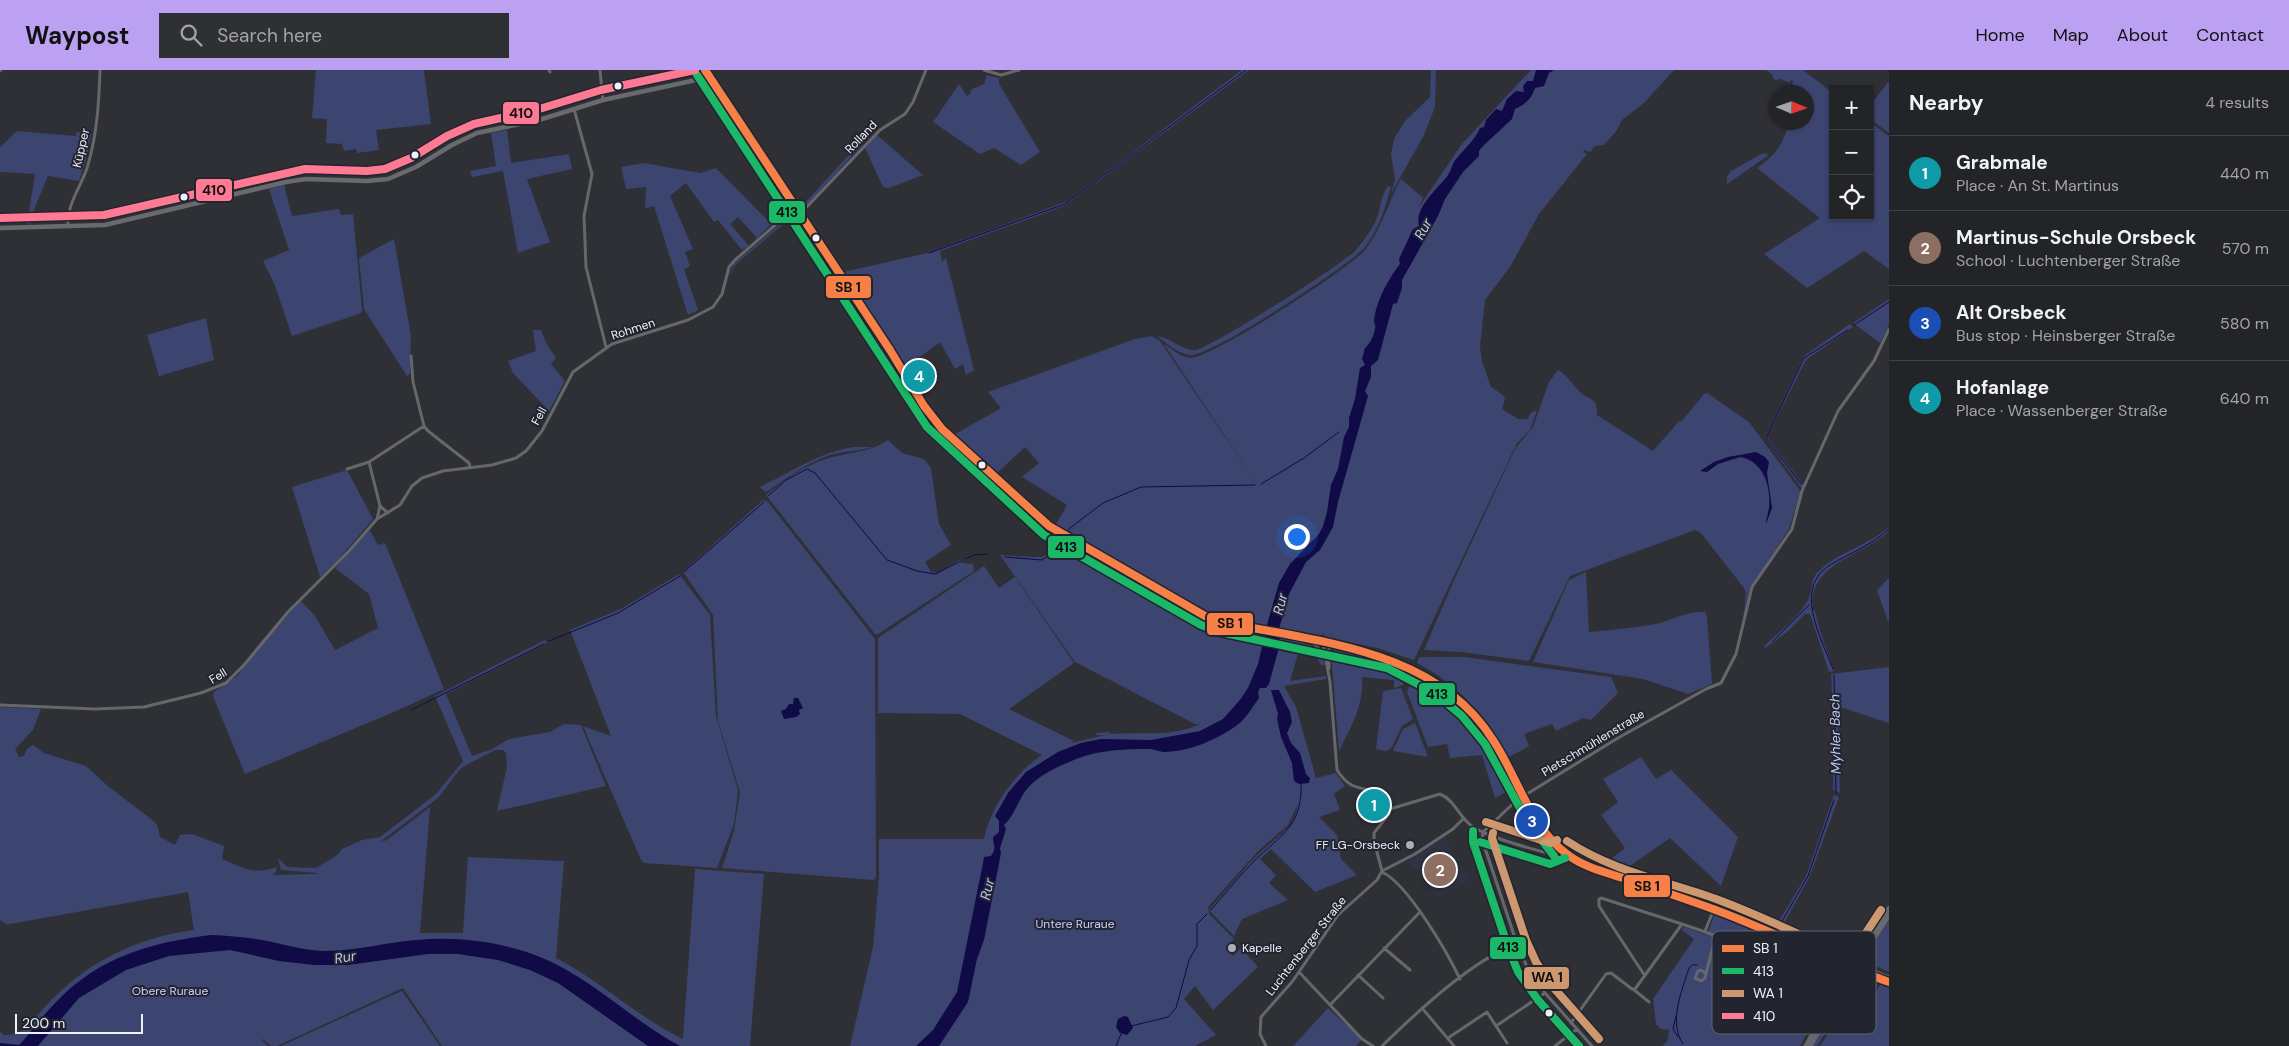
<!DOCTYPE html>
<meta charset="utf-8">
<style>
body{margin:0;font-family:"DM Sans",sans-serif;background:#2f3034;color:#f1f3f6}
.controls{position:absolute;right:15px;top:15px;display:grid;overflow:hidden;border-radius:0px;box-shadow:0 1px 4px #0004}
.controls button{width:45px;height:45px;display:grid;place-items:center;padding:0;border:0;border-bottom:1px solid #404145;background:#232428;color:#f1f3f6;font:25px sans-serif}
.compass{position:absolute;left:1769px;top:15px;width:45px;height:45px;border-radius:50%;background:#232428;box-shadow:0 1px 4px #0004;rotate:92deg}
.scale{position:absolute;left:15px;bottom:12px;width:128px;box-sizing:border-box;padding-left:5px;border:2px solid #eff1f9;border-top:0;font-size:14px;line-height:18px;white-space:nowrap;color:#eff1f9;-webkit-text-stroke:4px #22242f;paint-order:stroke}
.you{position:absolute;left:1296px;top:466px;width:18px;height:18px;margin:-12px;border:4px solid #fff;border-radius:50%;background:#1a73e8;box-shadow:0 0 0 8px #1a73e833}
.badge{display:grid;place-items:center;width:32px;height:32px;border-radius:50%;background:#bca0f2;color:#fff;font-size:16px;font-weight:700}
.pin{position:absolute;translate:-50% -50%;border:2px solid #fff;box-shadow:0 1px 5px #0006}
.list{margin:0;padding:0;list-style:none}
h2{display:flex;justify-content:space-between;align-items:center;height:65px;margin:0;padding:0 20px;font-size:21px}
h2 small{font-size:16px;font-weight:400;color:#a3a4a8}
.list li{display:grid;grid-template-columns:32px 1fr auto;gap:15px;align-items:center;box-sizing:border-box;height:75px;padding:0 20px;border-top:1px solid #404145}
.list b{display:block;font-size:19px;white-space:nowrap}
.list p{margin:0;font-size:16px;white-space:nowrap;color:#a3a4a8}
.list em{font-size:16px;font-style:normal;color:#a3a4a8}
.icon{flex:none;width:28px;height:28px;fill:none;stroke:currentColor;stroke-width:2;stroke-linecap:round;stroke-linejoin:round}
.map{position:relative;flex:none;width:1889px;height:976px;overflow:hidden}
header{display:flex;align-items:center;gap:30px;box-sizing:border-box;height:70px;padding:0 25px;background:#bca0f2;color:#111}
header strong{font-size:24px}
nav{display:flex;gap:28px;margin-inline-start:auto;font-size:18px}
.search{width:350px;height:45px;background:#2f3034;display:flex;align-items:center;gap:12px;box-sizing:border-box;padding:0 18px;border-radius:0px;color:#a3a4a8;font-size:19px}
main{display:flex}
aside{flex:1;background:#232428}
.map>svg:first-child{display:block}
</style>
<header>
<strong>Waypost</strong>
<div class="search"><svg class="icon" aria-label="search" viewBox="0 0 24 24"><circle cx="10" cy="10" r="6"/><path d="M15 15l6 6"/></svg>Search here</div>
<nav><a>Home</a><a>Map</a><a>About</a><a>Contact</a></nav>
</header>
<main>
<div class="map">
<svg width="1889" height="976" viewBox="0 0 1889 976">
<rect width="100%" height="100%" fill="#2f3036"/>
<path fill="#303343" d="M1444,766L1469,810L1438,827L1408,790Z"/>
<path fill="#3c4470" d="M316,0H424L431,54L376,60L379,80L357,83L356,79L344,81L342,74L326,73L327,49L312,48Z
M1242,0H1249L1064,136L940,181L942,192L946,188L974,300L966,305L963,294L955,299L940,272L905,298L844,202L927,183L1068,131Z
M1431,0H1436L1435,37L1424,65L1391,124L1395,109L1391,84L1394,69L1405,51L1430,27Z
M1531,0H1674L1644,33L1622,50L1617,60L1604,75L1595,76L1590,82L1584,80L1583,82L1587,84L1539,144L1510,197L1485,230L1480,277L1482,291L1491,317L1503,325L1505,329L1502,339L1518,349H1527L1532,342L1537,340L1530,360L1517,373L1414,590L1377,578L1325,567L1323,564L1321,566L1299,564L1298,571C1313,575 1320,580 1325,595H1321L1315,585L1300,577L1290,611L1326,606V609L1284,616L1296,637L1316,708L1336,703L1345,716L1334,724L1340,740L1319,747L1337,765L1341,789L1357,805L1315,822L1271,779L1260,789L1276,805L1269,813L1288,830L1242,849L1234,866L1209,840L1252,790L1290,756L1296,743L1298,734L1288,755L1258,781L1208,837L1209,844L1234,869L1226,877L1233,886L1241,878L1258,897L1213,940L1195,916L1184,929L1216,965L1195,976H850L873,877L879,807V769H984C991,736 1014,704 1042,685L960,644L878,643V568L984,496L999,518L1015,507L1074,593L1009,639L1074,671L1071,673L1105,665H1095L1097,663L1109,662L1111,664C1141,661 1172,668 1200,654H1195L1075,592L1000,485L1034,487H1042L1051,483L1049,479L1051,473L1059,469L1069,472L1168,528V532L1202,547L1204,553L1209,556L1242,565V563L1211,555L1206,549L1243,558L1244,552L1228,549L1230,547L1245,548L1233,545L1223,547L1207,541L1058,458L1055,456L1067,435L1022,407L1039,393L1025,377L996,404L952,366L1001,338L988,322L1135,269L1152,266L1160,271L1255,411L1164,274C1172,279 1182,288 1191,288C1213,287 1349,199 1365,180C1382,159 1388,132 1401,109L1423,128L1419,137L1462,74Z
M1766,0H1803L1833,23V146H1870V52L1889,66V199L1864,181L1807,218L1764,184L1820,148L1757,98C1774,86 1785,73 1788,53L1806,52V22H1792L1793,11L1791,10L1790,13L1781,9L1774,10L1772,4Z
M987,5L999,8V14L1040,82L1021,95L994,78L980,84L933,52L959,14L967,26L971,23L970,20L984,14Z
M1889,11V63L1870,49V36Z
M507,60L511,93L569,84L572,99L527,109L550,172L518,183L503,101L472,107L470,101L496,96L491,63Z
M17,61L76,66V62L91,63L88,83L79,111L48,106L33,142V153L27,154L35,104L0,102V77Z
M869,63L871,65L806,136H801L797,129L805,133Z
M877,65L923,105L889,118L883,117L865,78Z
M1763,83L1769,85L1727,114V107L1731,101Z
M644,93L700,103L716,98L771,154L757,168L738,147L730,154L749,176L742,180L718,150L714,152L686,113L670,126L693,179L685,182L690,196L684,199L698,240L688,245L654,136L645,138L646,117L626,119L621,97Z
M284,115L292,146L339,139L341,145L353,144L362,239V242L359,244L292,266L274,213L263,191L289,180L269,119Z
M1388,116L1391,117C1385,138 1379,159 1365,177C1350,195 1210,287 1190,285C1179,284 1166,273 1157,266C1171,267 1183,282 1196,280C1210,278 1345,193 1356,180C1364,170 1374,157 1378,145C1381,135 1381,125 1388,116Z
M792,144C799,144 814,175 823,183L923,341L922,345L793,146L736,194L727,210L734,194Z
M394,169L411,266L410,304L407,306L364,239L359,188Z
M1889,229V254L1880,273L1853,253Z
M206,248L214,290L159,306L147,265Z
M1850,254L1853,257L1806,290L1767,367L1804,416L1802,419L1765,368L1804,286Z
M533,260H541L546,273L556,288L551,294L565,311L549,341L513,303L508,291L536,281Z
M1558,300C1568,306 1572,314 1580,322C1589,331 1598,326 1597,345L1653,381L1679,351L1681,352L1704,324L1707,323L1749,352L1801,422L1789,459L1749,521L1743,551L1746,523L1744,518L1701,463L1695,460L1570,506L1529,591L1461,582L1424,580L1455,508L1515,379L1533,357L1549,312Z
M888,370L902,383L924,389L931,398L939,454L951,475L925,492L931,502L938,503L959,490L961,493L973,494L974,501L878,564H875L766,425C784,410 803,396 826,389C848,382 869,383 888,370Z
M854,377H873C859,381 844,381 830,385C806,393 787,408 766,422L759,417C791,403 818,382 854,377Z
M347,400L373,449L338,490L320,507L292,417Z
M763,430L768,432L875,569L876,807L874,810L722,798L734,761L740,722L718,651L713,545L684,503L686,499Z
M1889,457V461C1862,487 1807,493 1813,540L1815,541L1820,561L1834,601L1829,602L1810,544H1805L1787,562L1764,579L1765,575C1780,561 1798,548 1808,530C1813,521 1810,509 1818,502C1837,482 1868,476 1889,457Z
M369,459L378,475L385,473L444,619L394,642L245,704L214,629L213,623L237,606L268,566L301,531L315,546L335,580L378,558L369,524L335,498Z
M1586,502L1589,562C1612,560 1634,558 1656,554C1672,550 1687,541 1705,542L1707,547L1712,614L1688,624L1643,609L1533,592L1569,510Z
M679,504L710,545L716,646L738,720L734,754L717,798L644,793L641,790L583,656L611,666L570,560L621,539Z
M1889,508V554L1877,520Z
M545,570L547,573L446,624L472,686L492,679L509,669L550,662L564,654L581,655L606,716L497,741L507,697L506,683L503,680H495L461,698L438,728L380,772L387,770L430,737L420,863H463L468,787L564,791L556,888C601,911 637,947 683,969L695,799L764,804L750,976H442L403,918L277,976H271L263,969L262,970L268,976H0V961L3,965C11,965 16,964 23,960C37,948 48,931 63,919C99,886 146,866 194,860L188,822L10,854H6L0,850V637L41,639L33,660L15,679L19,687L24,686L27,679L33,675L44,683L86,696L109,717L155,752L158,757L160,767L175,775L180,765L192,764L224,776L222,789C242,798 255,805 277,797L276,802L272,805L315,804L318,803L281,800L278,788L287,797L316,798L336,786L342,779L362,770L380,767L436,724L463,691L435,626Z
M1335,579L1366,584L1408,599L1403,615L1394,618V610L1362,607C1364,636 1351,656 1339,681L1331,583Z
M1419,587H1464L1611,607L1618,623L1591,650L1583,648L1556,661L1552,654L1524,664L1529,676L1507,688C1488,648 1457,613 1417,593Z
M1889,597V653L1837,636L1840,723L1833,720L1834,658L1831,604Z
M1413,607C1424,613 1438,616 1448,623C1481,642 1499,686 1514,718L1495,728L1482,685L1450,688L1447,674L1428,677L1407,622Z
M1401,618L1413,649L1402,656L1392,677L1387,681L1376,679L1383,621Z
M1415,653L1428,687L1393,681L1403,659Z
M1641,687L1656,709L1671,700L1738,767L1721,816L1670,768L1620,803L1600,798L1625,778L1601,745L1618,732L1603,709Z
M1363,723C1377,723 1383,727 1387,741L1379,753L1372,754C1362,747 1362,735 1361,725Z
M1834,725L1839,727L1809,808L1778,864L1718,837L1716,835L1773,861L1806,806Z
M1715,843L1838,899L1839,904L1800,976H1663L1668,970L1669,960L1661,959L1656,954L1653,929L1694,869L1682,860L1684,857L1707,865Z
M1889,848V902L1864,891L1863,887Z
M1861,910L1877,912V917L1874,919L1857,923L1846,932L1817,976H1811L1848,918Z
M1881,913L1889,916V976H1820L1851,930L1856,926L1877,920Z
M402,921L440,976H281L388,927Z
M1328,938L1362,969L1356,976H1293Z"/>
<path fill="#100a47" d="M1536,0H1554L1549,3L1544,16L1535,18C1532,28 1525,35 1515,39L1512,49L1483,76L1479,81V86L1463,102L1445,129L1438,146L1402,210V218L1397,233L1393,234L1378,290L1371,296V307L1365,321L1368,326L1338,432L1333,457L1320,480L1306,492L1289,524L1280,555V574L1269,614L1266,618H1260L1258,622L1259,628C1253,636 1248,645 1241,652C1221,668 1190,682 1164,682C1159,682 1155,679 1150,679C1120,679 1094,680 1067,693C1052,699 1033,709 1024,723C1017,734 1013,747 1004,755L1006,759L1000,778L1001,783L984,870L977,889L968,932L939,976H916L933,960L957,922L983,793L984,787L991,786C997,778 993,774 993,767L999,762V751L995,746L1008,723L1026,702L1058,682L1081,673L1101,669L1151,670L1200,661L1223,649L1240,630L1248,618L1258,594L1268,551L1279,513L1290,494L1319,464L1323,456L1327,442L1331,415L1338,399L1344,367L1349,357V348L1355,329L1360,298L1365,295L1362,289L1365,278C1369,275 1375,264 1375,258C1376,255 1374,253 1374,251C1376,231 1389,208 1400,194L1399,189L1413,159L1419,156C1414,137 1438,119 1448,105C1452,99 1452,93 1457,88C1466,77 1474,71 1480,58L1484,57L1486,50L1496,39L1502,41L1507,29L1516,21L1524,22L1523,16L1527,11H1533Z
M1756,382L1765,387L1769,392L1767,403L1772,438L1766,454C1766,449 1768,444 1769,438C1771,417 1764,391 1740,387L1718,394L1707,402L1700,401L1714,392L1728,387Z
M1271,620H1279L1290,642L1292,652L1287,663L1291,673L1300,683L1306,704L1310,708L1309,713L1299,714L1294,711L1292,693L1281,667L1277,649L1278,644Z
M794,628H798L803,638L799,640L800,644L796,647L784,649L781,641L786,639L789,634H793Z
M211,865C229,866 249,867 267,871C287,875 306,881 327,881C357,881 387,872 417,870C458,866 502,872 540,887C592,908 631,950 680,976H648L558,913L530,900L498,890L458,884H428L348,895H314L279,891L230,880L169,886L126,900L79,928L38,976H0V973L19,975L22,972C34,958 44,944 57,931C101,886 150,873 211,865Z
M1124,946L1128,947L1133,958L1127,965L1120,963L1116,957L1118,949Z"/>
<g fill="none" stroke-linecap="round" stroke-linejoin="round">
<path stroke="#100a47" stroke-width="1" d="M929,183L1065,134L1246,0
M1854,255L1889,232
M1261,414L1304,388L1339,362
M1801,414L1766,368L1804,288L1848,260
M768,426L786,410L807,399L815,403L887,490L917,501L935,504L959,492
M1066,465L1070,458L1103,433L1141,417L1255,415
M1005,487L1042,490L1055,482L1063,468
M965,489L974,485L988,484
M685,501L764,432
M549,571L618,543L680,506
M1773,571L1809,535
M1833,599C1821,568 1793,518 1830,495C1850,483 1872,475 1889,459
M1834,605L1836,723
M411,640L544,574
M1211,840C1225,824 1239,806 1254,791C1282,764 1303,756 1301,712
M1777,860L1808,806L1834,730
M1714,900L1751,913L1755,908
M1757,904L1764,878L1772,869
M1676,946L1673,959L1678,967
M1131,956L1168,947L1176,938L1189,890L1197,876V854L1207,844
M1683,974C1668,952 1682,921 1689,898L1692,895H1697
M1116,976L1121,964"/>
<path stroke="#66676a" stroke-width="3" d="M549,0L550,2
M600,0L603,30
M984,0L1001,5L1019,0
M0,1L1,0
M574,39L592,104L584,146L586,197L606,277
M801,143L880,60L905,44L913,32L926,0
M68,157C66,134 82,116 88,95C97,64 99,32 100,0
M411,286L413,312L424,356
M347,399L369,392
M380,436L388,443
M377,449L380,436L369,392L424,356L428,361L469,393L470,397
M1311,571L1324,584
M1323,573L1330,612L1337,700C1352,723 1361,715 1381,724L1387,731L1389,744L1374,763V771L1382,801
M1329,598V574
M0,635L95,639L144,637L201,623L226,613L244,595L288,542L349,481L377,449L400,435L412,416L422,408L443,401L492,395L516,388L526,381L542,361L573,302L612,274L688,250L713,237L722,224L729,197L735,190L796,137
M1390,739L1440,724C1455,730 1460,749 1473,757C1490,768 1526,777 1547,783L1551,784L1561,779
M1483,762L1517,730L1618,668L1706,619L1721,613L1736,584L1752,517L1792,459L1802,421L1838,341L1874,291L1889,259
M1483,762L1482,769L1517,874L1527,897L1545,923L1592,976
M1382,802C1408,814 1447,882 1460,909
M1682,854L1714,865L1715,868L1705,908L1701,911L1695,908L1698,901L1701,900L1705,903
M1705,861L1714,839
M1384,878L1410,900
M1299,902L1362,969L1373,976
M1358,905L1383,928
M1633,919L1649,932
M1330,935L1420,842
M1422,938L1454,976
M1571,953L1606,904L1611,903L1632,919H1635L1682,854L1601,828L1599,829V836L1645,906
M1496,956L1545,923
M1448,968L1487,942L1507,973
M1266,976L1260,964L1261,947L1292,912L1338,845L1377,810L1382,801L1415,784L1453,759L1464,748
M1382,976C1416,943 1473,889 1517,874
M1555,976L1577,959"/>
<path stroke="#696a6d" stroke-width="4.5" d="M0,158L105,155L286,112L306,109L367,111L388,109L416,97L452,75L477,63L539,50L603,30L710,7
M1889,845L1857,895L1889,908
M1852,893L1889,838
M1854,900L1889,912
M1846,914L1860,907L1868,906"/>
<path stroke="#66676c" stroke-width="5" d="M705,0L890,280L924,336L942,359L1049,456L1205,546L1222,552C1252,558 1281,564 1311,570C1385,585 1452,600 1494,670C1517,709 1531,759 1570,786C1588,798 1612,805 1633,811C1659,820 1685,829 1712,838C1760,855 1806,880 1854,900
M1840,887L1854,882L1865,871
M1806,976L1851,896
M1810,976L1857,895L1823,883"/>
<g stroke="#22242f" stroke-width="11">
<path id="bus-1" d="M705,0L890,280L924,336L942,359L1049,456L1205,546L1222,552C1318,572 1436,579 1493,670C1518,708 1530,757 1568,785C1584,797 1604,802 1623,808C1653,818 1683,828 1713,839C1773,861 1829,891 1889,912"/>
</g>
<g stroke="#22242f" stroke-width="11">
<path id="bus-2" d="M697,5L927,357L1044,465L1201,555L1220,562L1387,598L1435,623L1462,646L1485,674L1527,751L1554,786
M1473,761V772L1508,877L1518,902L1538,930L1579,976
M1480,772L1550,794L1565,788"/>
</g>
<g stroke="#22242f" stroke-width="11">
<path id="bus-3" d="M1486,752L1550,773L1557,770
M1493,763L1492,768L1526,870L1536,892L1553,917L1599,969
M1567,771C1612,801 1666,811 1716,829C1762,846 1806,868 1850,887L1881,840"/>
</g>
<g stroke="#22242f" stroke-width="11">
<path id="bus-4" d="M0,148L104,145L305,99L367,101L385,99L411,88L447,66L474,54L536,40L601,20L695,0"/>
</g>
<use href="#bus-1" stroke="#f78048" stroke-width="8"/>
<use href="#bus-2" stroke="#1ab867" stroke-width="8"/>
<use href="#bus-3" stroke="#cd976f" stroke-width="8"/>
<use href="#bus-4" stroke="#fe7a93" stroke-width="8"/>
</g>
<g fill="#eff1f9" stroke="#22242f" stroke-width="2">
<circle cx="618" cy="16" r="4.5"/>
<circle cx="415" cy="85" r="4.5"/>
<circle cx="184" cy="127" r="4.5"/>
<circle cx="816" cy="168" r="4.5"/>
<circle cx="982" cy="395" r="4.5"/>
<circle cx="1549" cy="943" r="4.5"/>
</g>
<g fill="#acadb5" stroke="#22242f" stroke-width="2">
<circle cx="1410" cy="775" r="5"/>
<circle cx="1232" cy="878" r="5"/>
</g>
<g text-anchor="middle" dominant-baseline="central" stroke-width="4" stroke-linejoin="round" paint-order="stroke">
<g font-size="12" fill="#eff1f9" stroke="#22242f">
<text transform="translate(861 67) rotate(-46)">Rolland</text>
<text transform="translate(81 78) rotate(-77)">Küpper</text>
<text transform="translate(633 259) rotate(-18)">Rohmen</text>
<text transform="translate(539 346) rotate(-61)">Fell</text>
<text transform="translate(218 606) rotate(-31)">Fell</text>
<text transform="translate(1593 673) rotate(-31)">Pletschmühlenstraße</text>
<text transform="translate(1306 876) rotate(-52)">Luchtenberger Straße</text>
</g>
<g font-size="12" fill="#eff1f9" stroke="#22242f" text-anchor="end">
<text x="1400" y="775">FF LG-Orsbeck</text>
<text x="1242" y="878" text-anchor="start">Kapelle</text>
</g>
<g font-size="12" fill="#c9d2fb" stroke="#22242f">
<text x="1075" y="854">Untere Ruraue</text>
<text x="170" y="921">Obere Ruraue</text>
</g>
<g font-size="14" font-style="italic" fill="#bdc7ef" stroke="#22242f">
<text transform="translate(1423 159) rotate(-62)">Rur</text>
<text transform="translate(1280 534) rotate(-76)">Rur</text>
<text transform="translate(1835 664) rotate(-91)">Myhler Bach</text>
<text transform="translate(987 819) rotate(-77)">Rur</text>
<text transform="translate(345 887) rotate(-10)">Rur</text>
</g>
</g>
<rect x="1712" y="861" width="164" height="103" rx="8" fill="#22242f" stroke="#60626c" stroke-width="1"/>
<rect x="1722" y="875" width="22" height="7" fill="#f78048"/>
<rect x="1722" y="898" width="22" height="6" fill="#1ab867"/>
<rect x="1722" y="920" width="22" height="7" fill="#cd976f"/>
<rect x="1722" y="943" width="22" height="6" fill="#fe7a93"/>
<g font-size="14" fill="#eff1f9">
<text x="1753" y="883">SB 1</text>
<text x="1753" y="906">413</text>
<text x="1753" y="928">WA 1</text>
<text x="1753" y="951">410</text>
</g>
<g stroke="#22242f" stroke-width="2">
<rect x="502" y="31" width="38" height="24" rx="5" fill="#fe7a93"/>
<rect x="195" y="108" width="38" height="24" rx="5" fill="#fe7a93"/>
<rect x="768" y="130" width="38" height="24" rx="5" fill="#1ab867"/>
<rect x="825" y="205" width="47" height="24" rx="5" fill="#f78048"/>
<rect x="1047" y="465" width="38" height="24" rx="5" fill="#1ab867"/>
<rect x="1206" y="542" width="48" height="24" rx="5" fill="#f78048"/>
<rect x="1418" y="612" width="38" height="24" rx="5" fill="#1ab867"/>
<rect x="1623" y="804" width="48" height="24" rx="5" fill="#f78048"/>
<rect x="1489" y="866" width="38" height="24" rx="5" fill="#1ab867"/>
<rect x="1523" y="896" width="47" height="24" rx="5" fill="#cd976f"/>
</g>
<g font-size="14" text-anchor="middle" font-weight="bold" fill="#111">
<text x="521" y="48">410</text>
<text x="214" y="125">410</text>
<text x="787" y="147">413</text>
<text x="848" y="222">SB 1</text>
<text x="1066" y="482">413</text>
<text x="1230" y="558">SB 1</text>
<text x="1437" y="629">413</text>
<text x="1647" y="821">SB 1</text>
<text x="1508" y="882">413</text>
<text x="1547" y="912">WA 1</text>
</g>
</svg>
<div class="controls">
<button>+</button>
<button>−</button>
<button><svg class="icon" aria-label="locate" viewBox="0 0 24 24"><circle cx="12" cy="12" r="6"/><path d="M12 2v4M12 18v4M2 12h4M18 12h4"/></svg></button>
</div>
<svg class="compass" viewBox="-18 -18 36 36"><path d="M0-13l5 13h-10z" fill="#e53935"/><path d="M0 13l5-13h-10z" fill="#a3a4a8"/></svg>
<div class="scale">200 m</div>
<div class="you"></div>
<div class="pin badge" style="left:1374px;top:735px;background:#0f9aa8">1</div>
<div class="pin badge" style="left:1440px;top:800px;background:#8d6e63">2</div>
<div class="pin badge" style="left:1532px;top:751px;background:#1a4fb4">3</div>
<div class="pin badge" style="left:919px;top:306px;background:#0f9aa8">4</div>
</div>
<aside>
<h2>Nearby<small>4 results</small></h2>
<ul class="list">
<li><span class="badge" style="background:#0f9aa8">1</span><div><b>Grabmale</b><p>Place · An St. Martinus</p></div><em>440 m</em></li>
<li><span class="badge" style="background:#8d6e63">2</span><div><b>Martinus-Schule Orsbeck</b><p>School · Luchtenberger Straße</p></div><em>570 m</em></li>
<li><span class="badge" style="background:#1a4fb4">3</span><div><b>Alt Orsbeck</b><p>Bus stop · Heinsberger Straße</p></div><em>580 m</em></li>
<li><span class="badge" style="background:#0f9aa8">4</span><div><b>Hofanlage</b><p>Place · Wassenberger Straße</p></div><em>640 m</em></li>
</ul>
</aside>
</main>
